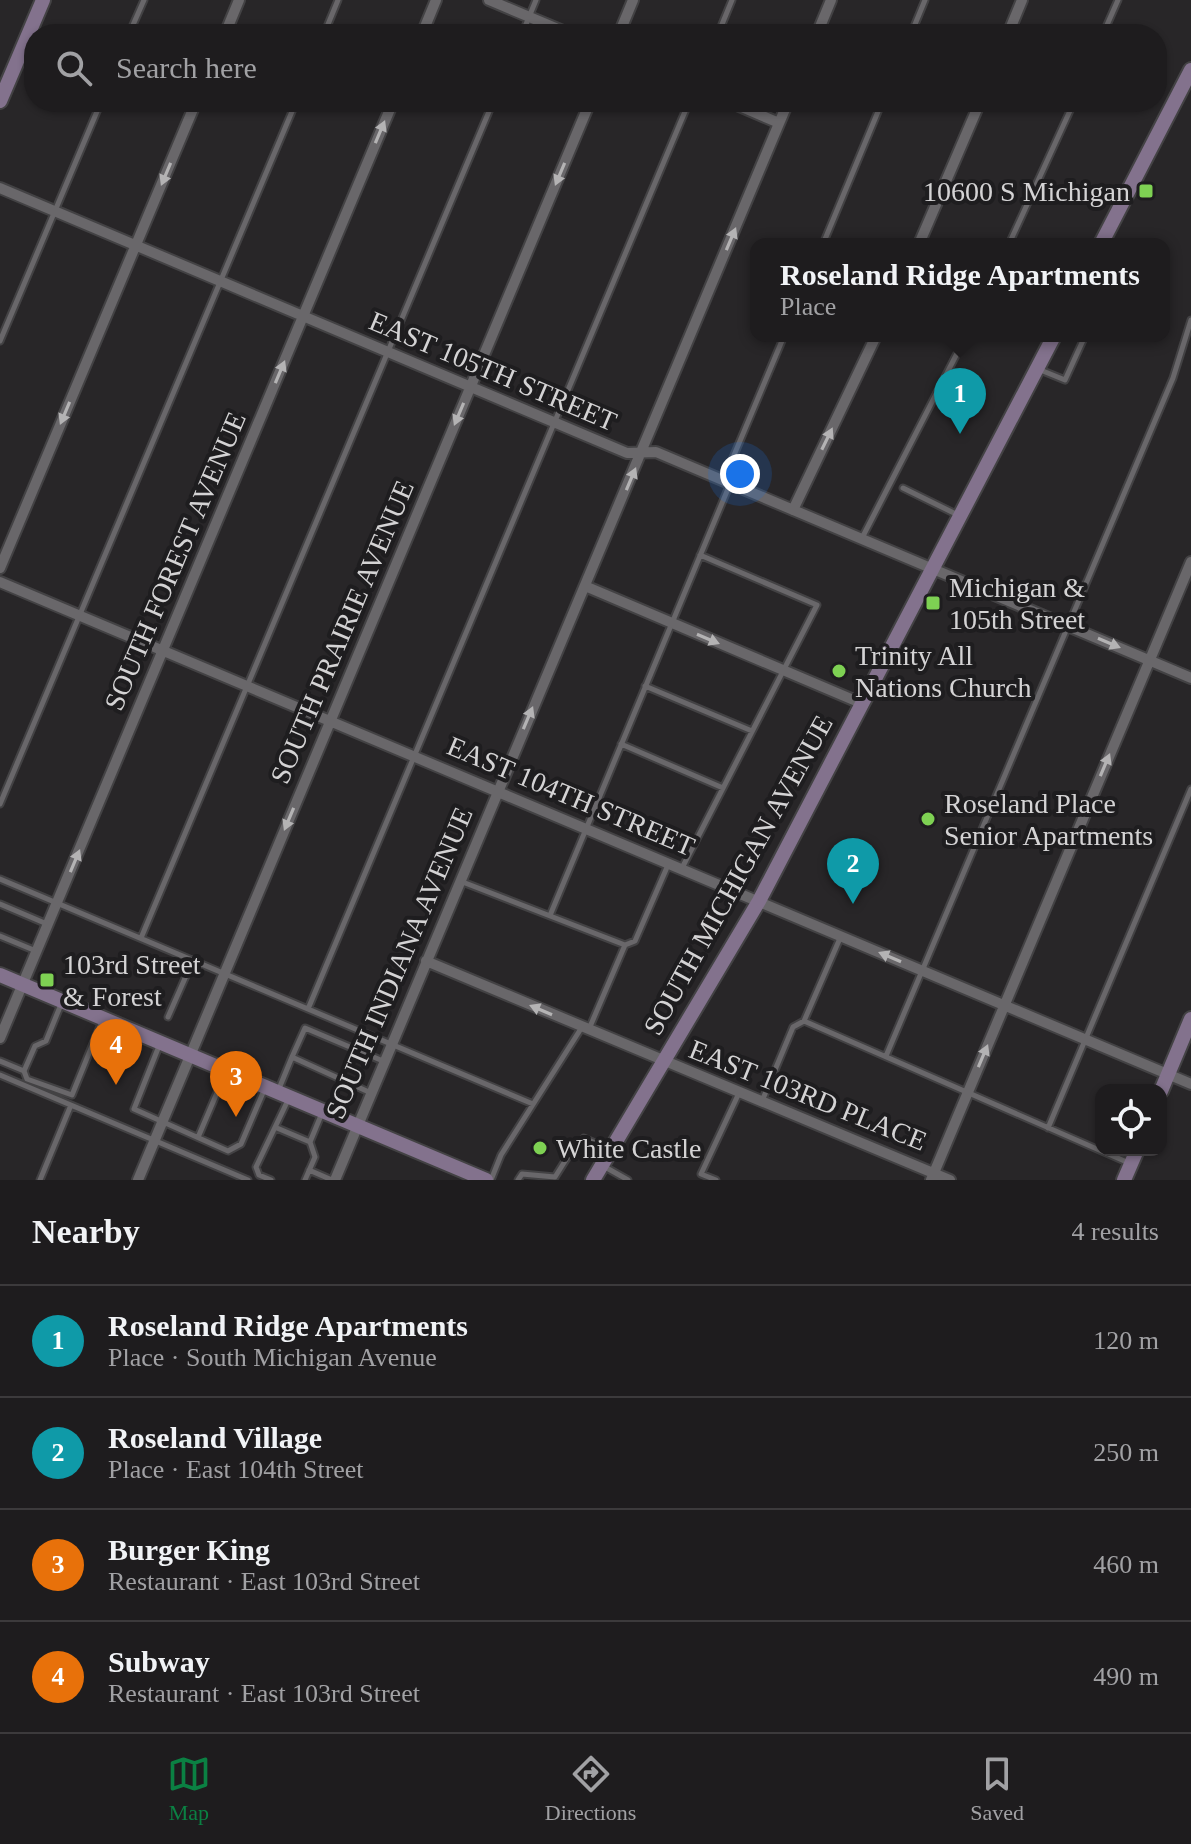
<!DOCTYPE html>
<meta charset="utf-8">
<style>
body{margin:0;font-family:"Times New Roman",serif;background:#2b292b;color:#f1f3f6}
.controls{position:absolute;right:24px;bottom:24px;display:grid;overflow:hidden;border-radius:16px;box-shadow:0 2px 6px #0004}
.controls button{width:72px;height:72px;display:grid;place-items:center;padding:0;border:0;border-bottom:2px solid #3c3a3c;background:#1e1c1e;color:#f1f3f6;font:40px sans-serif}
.you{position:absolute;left:740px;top:474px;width:28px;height:28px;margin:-20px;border:6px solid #fff;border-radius:50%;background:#1a73e8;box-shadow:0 0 0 12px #1a73e833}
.badge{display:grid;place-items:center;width:52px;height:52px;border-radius:50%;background:#0b8043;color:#fff;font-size:26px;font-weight:700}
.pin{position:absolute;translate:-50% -66px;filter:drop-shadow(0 2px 4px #0008)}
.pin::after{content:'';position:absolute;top:42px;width:28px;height:24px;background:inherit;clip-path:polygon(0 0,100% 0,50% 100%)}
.popup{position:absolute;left:750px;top:238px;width:420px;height:104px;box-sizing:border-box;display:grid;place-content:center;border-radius:16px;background:#1e1c1e;filter:drop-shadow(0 2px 6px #0005);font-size:26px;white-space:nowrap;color:#a1a1a4}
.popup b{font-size:30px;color:#f1f3f6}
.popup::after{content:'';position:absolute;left:50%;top:100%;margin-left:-16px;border:16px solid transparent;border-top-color:#1e1c1e}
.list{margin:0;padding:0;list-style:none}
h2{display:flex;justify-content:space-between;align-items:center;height:104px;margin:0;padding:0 32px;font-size:34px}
h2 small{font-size:26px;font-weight:400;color:#a1a1a4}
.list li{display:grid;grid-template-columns:52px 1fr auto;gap:24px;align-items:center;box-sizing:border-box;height:112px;padding:0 32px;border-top:2px solid #3c3a3c}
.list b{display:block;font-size:30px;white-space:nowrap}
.list p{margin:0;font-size:26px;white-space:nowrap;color:#a1a1a4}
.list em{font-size:26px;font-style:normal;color:#a1a1a4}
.icon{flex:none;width:44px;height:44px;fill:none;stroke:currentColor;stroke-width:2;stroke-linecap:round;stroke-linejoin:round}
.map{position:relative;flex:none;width:1191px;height:1180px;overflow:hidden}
.search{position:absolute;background:#1e1c1e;box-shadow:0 2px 6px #0004;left:24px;right:24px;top:24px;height:88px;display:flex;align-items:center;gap:20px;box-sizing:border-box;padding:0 28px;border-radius:32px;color:#a1a1a4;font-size:30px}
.sheet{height:552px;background:#1e1c1e}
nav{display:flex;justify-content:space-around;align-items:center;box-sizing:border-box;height:112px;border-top:2px solid #3c3a3c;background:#1e1c1e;font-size:22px;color:#a1a1a4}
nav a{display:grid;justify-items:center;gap:4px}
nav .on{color:#0b8043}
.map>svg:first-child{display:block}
</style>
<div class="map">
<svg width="1191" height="1180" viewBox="0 0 1191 1180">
<rect width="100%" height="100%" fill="#282628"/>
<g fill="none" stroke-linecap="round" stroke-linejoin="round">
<g stroke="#434244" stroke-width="9">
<path id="lane" d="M129,34L144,0
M324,34L338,0
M522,34L536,0
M718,34L732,0
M911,34L925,0
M1103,34L1118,0
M823,244L882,102
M1009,244L1074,102
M0,341L101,102
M1038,369L1065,380L1085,336
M724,479L784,336
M903,488L960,516
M862,538L966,336
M645,686L752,731
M621,744L723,788
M0,804L296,102
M682,868L817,605L700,555
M0,879L533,1104
M460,881L625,945L635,941L668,865
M0,904L47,924
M551,913L730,484
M0,936L36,951
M141,938L493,102
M308,1009L689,102
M168,1017L193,960
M804,1021L1129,1163
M589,1029L625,945
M159,1046L134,1109L228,1151L241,1144L265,1088
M886,1056L1173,378L1191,320
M0,1061L24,1071L35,1046L46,1041L62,1002
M24,1071L27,1079L72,1095L103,1019
M0,1075L248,1180
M278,1091L292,1057
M371,1093L292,1057L305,1028L383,1061
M762,1101L793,1027L804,1021L841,936
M277,1128L310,1142L315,1157L305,1180
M1048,1128L1191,789
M199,1135L225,1074
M310,1142L322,1113
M605,1167L628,1180
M309,1170L332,1180
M40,1180L71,1105
M271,1180L259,1175L256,1167L289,1098
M491,1180L501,1155L582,1027
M518,1180L522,1174L555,1177L572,1150L584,1138L611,1150
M716,1180L701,1174L739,1093"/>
</g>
<g stroke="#434244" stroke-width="14">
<path id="street" d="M489,0L570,34
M225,34L239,0
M422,34L436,0
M619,34L633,0
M817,34L831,0
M1008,34L1022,0
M730,102L779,123
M0,188L627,453L656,452L1191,678
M919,244L980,102
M793,510L876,336
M0,568L196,102
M0,582L1191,1084
M585,586L863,704
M426,961L950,1180
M0,1038L393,102
M138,1180L590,102
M335,1180L788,102
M931,1180L1191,562"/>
</g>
<g stroke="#434244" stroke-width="18">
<path id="secondary" d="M0,101L43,0
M1101,244L1191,70
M0,975L486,1180
M1161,1091L1191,1019
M593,1180L759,901L1054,336
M1124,1180L1137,1150"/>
</g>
<use href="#lane" stroke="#69676a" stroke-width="5"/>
<use href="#street" stroke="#69676a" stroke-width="10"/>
<use href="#secondary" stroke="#83728d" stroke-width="14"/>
</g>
<defs><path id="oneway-solid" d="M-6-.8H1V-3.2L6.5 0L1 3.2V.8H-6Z" transform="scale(2)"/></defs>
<g fill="#b4b3b4">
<use href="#oneway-solid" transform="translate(380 132) rotate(-67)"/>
<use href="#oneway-solid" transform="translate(166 174) rotate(113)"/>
<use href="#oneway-solid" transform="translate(560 174) rotate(113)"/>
<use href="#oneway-solid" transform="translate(731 239) rotate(-67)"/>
<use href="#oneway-solid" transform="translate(280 372) rotate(-67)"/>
<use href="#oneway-solid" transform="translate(65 413) rotate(113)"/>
<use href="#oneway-solid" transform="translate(459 414) rotate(113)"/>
<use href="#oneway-solid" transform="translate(827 439) rotate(-64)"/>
<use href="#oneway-solid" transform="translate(631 479) rotate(-67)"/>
<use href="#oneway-solid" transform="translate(708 639) rotate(23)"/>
<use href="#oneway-solid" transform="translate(1109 643) rotate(23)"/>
<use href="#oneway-solid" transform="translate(528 718) rotate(-67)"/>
<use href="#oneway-solid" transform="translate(1105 765) rotate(-67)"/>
<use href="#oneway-solid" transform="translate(289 819) rotate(113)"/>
<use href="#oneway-solid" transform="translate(75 861) rotate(-67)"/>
<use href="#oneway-solid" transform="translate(890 957) rotate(-157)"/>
<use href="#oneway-solid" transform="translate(541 1010) rotate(-157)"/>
<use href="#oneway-solid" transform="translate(983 1056) rotate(-67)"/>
</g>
<g fill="#7ed153" stroke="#1e1d1f" stroke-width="3">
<rect x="1138" y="183" width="16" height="16" rx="4"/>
<rect x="925" y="595" width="16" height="16" rx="4"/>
<circle cx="839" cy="671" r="8"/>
<circle cx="928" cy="819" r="8"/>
<rect x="39" y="972" width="16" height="16" rx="4"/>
<circle cx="540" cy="1148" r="8"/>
</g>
<g text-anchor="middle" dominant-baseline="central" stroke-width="8" stroke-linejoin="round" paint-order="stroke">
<g font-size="28" fill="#d4d3d4" stroke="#1e1d1f" text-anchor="start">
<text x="1130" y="191" text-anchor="end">10600 S Michigan</text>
<text x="949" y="587">Michigan &amp;<tspan x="949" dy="32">105th Street</tspan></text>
<text x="855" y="655">Trinity All<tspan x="855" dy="32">Nations Church</tspan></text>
<text x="944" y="803">Roseland Place<tspan x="944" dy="32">Senior Apartments</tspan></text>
<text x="63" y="964">103rd Street<tspan x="63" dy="32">&amp; Forest</tspan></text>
<text x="556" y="1148">White Castle</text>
</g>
<g font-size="28" fill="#d4d3d4" stroke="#1e1d1f">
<text transform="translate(493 371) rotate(23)">EAST 105TH STREET</text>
<text transform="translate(175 561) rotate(-67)">SOUTH FOREST AVENUE</text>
<text transform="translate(342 632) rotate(-67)">SOUTH PRAIRIE AVENUE</text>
<text transform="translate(571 796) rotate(23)">EAST 104TH STREET</text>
<text transform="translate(738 875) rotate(-61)">SOUTH MICHIGAN AVENUE</text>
<text transform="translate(399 963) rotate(-67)">SOUTH INDIANA AVENUE</text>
<text transform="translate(808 1095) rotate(22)">EAST 103RD PLACE</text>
</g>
</g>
</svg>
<div class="controls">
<button><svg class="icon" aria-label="locate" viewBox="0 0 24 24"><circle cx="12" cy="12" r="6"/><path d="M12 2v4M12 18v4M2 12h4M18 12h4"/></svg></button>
</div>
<div class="you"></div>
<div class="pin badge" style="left:960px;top:434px;background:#0f9aa8">1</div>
<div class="popup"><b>Roseland Ridge Apartments</b>Place</div>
<div class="pin badge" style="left:853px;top:904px;background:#0f9aa8">2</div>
<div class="pin badge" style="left:236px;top:1117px;background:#e8710a">3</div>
<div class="pin badge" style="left:116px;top:1085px;background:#e8710a">4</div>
<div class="search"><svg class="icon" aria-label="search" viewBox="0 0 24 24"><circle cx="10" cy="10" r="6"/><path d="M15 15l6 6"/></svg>Search here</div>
</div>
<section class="sheet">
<h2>Nearby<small>4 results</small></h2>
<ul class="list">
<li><span class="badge" style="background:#0f9aa8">1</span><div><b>Roseland Ridge Apartments</b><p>Place · South Michigan Avenue</p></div><em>120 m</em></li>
<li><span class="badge" style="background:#0f9aa8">2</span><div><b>Roseland Village</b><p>Place · East 104th Street</p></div><em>250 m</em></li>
<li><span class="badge" style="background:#e8710a">3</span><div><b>Burger King</b><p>Restaurant · East 103rd Street</p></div><em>460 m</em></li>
<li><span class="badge" style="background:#e8710a">4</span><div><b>Subway</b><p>Restaurant · East 103rd Street</p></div><em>490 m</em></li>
</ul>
</section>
<nav>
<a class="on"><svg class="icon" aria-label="map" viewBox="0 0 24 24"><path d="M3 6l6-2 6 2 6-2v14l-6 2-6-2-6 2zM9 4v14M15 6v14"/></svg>Map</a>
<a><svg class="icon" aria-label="directions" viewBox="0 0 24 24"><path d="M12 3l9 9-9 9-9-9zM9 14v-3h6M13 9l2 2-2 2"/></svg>Directions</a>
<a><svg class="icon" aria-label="saved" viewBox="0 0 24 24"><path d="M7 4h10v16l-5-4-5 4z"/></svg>Saved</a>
</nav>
